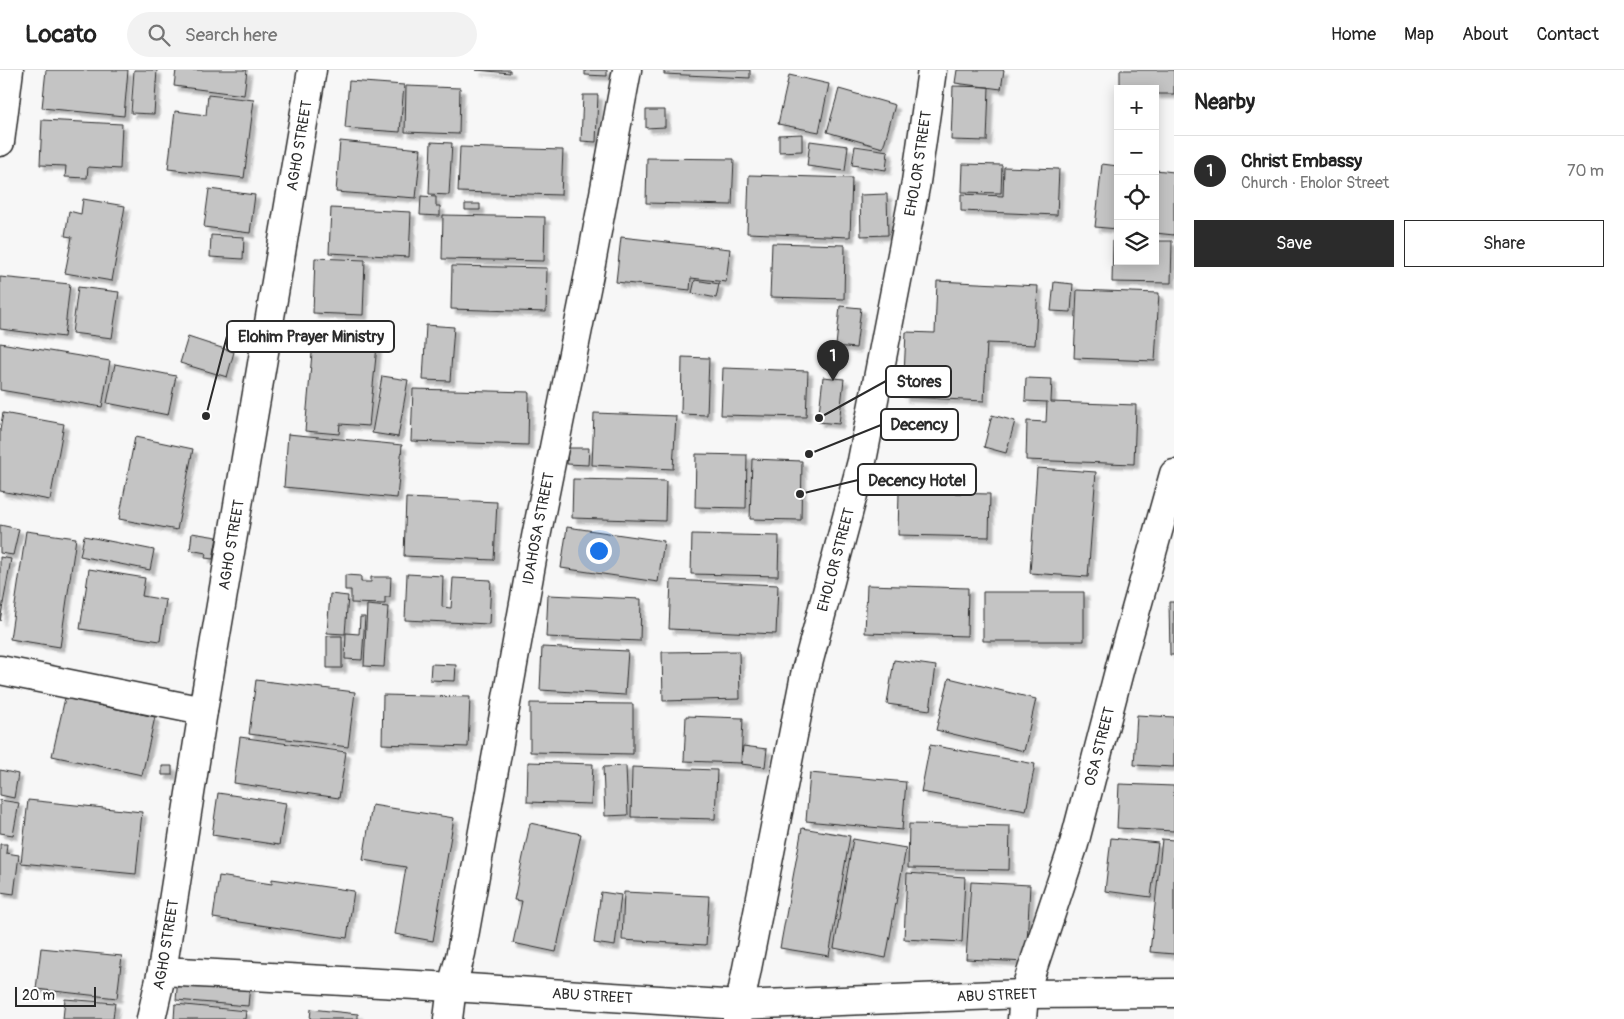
<!DOCTYPE html>
<meta charset="utf-8">
<style>
body{margin:0;font-family:Pangolin,sans-serif;background:#f2f2f2;color:#222}
.controls{position:absolute;right:15px;top:15px;display:grid;overflow:hidden;border-radius:0px;box-shadow:0 2px 12px #0003}
.controls button{width:45px;height:45px;display:grid;place-items:center;padding:0;border:0;border-bottom:1px solid #e0e0e0;background:#fff;color:#222;font:25px sans-serif}
.scale{position:absolute;left:15px;bottom:12px;width:81px;box-sizing:border-box;padding-left:5px;border:2px solid #2b2b2b;border-top:0;font-size:14px;line-height:18px;white-space:nowrap;color:#2b2b2b;-webkit-text-stroke:4px #fff;paint-order:stroke}
.you{position:absolute;left:598px;top:480px;width:18px;height:18px;margin:-12px;border:4px solid #fff;border-radius:50%;background:#1a73e8;box-shadow:0 0 0 8px #1a73e833}
.badge{display:grid;place-items:center;width:32px;height:32px;border-radius:50%;background:#2b2b2b;color:#fff;font-size:16px;font-weight:700}
.pin{position:absolute;translate:-50% -41px;filter:drop-shadow(0 1px 2px #0008)}
.pin::after{content:'';position:absolute;top:26px;width:18px;height:15px;background:inherit;clip-path:polygon(0 0,100% 0,50% 100%)}
.list{margin:0;padding:0;list-style:none}
h2{display:flex;justify-content:space-between;align-items:center;height:65px;margin:0;padding:0 20px;font-size:21px}
h2 small{font-size:16px;font-weight:400;color:#767676}
.list li{display:grid;grid-template-columns:32px 1fr auto;gap:15px;align-items:center;box-sizing:border-box;height:70px;padding:0 20px;border-top:1px solid #e0e0e0}
.list b{display:block;font-size:19px;white-space:nowrap}
.list p{margin:0;font-size:16px;white-space:nowrap;color:#767676}
.list em{font-size:16px;font-style:normal;color:#767676}
.actions{display:flex;gap:10px;padding:15px 20px}
.actions a{flex:1;padding:11px 0;border:1px solid #2b2b2b;border-radius:0px;text-align:center;font-size:18px;color:#2b2b2b}
.actions .main{background:#2b2b2b;color:#fff}
.icon{flex:none;width:28px;height:28px;fill:none;stroke:currentColor;stroke-width:2;stroke-linecap:round;stroke-linejoin:round}
.map{position:relative;flex:none;width:1174px;height:949px;overflow:hidden}
header{display:flex;align-items:center;gap:30px;box-sizing:border-box;height:70px;padding:0 25px;background:#fff;border-bottom:1px solid #e0e0e0}
header strong{font-size:24px}
nav{display:flex;gap:28px;margin-inline-start:auto;font-size:18px}
.search{width:350px;height:45px;background:#f2f2f2;display:flex;align-items:center;gap:12px;box-sizing:border-box;padding:0 18px;border-radius:28px;color:#767676;font-size:19px}
main{display:flex}
aside{flex:1;background:#fff}
.map>svg:first-child{display:block}
</style>
<header>
<strong>Locato</strong>
<div class="search"><svg class="icon" aria-label="search" viewBox="0 0 24 24"><circle cx="10" cy="10" r="6"/><path d="M15 15l6 6"/></svg>Search here</div>
<nav><a>Home</a><a>Map</a><a>About</a><a>Contact</a></nav>
</header>
<main>
<div class="map">
<svg width="1174" height="949" viewBox="0 0 1174 949">
<defs>
<filter id="shadow"><feDropShadow dx="4.5" dy="4.5" stdDeviation="1" flood-color="#0004"/></filter>
</defs>
<rect width="100%" height="100%" fill="#f7f7f7"/>
<filter id="ink" filterUnits="userSpaceOnUse"><feTurbulence type="fractalNoise" baseFrequency=".02" numOctaves="2"/><feDisplacementMap in="SourceGraphic" scale="10" xChannelSelector="R" yChannelSelector="G"/><feConvolveMatrix kernelMatrix="1 2 1 2 8 2 1 2 1" color-interpolation-filters="sRGB"/></filter>
<g filter="url(#ink)">
<path fill="#c4c4c4" stroke="#2b2b2b" filter="url(#shadow)" d="M46,0H128L124,46L42,38Z
M134,0H157L154,44L131,43Z
M176,0H247L244,25L174,16Z
M476,0H510V3Z
M585,0H607V6L585,5Z
M664,0H750V8L664,4Z
M957,0H1004L1001,19L955,13Z
M1120,0H1174V24H1155V19H1120Z
M789,5L829,14L819,62L778,54Z
M349,11L404,15L400,62L345,58Z
M406,16L460,18L459,64L405,62Z
M953,16L989,17L987,71L951,70Z
M839,19L895,35L883,78L827,62Z
M208,25L254,30L244,108L168,99L175,41L206,45Z
M583,25H598L596,72L581,71Z
M646,40H665V57L646,58Z
M42,50L122,54L120,99L88,97L87,108L65,107L66,96L40,95Z
M802,64V81L779,82V65Z
M340,71L421,79L416,128L336,122Z
M810,71L848,76L845,101L807,96Z
M431,72L452,73L449,125L429,124Z
M855,76L888,81L886,100L852,95Z
M460,77L563,80L561,125L458,122Z
M647,88L734,89L732,135L646,133Z
M963,94L1002,95L1001,123L962,122Z
M1102,94L1118,96V159L1095,157Z
M1004,97L1059,99L1057,145L961,141V124L1003,126Z
M1155,100L1174,102V165L1155,163Z
M749,105L852,108L850,167L747,163Z
M209,119L255,125L250,163L204,157Z
M887,124L888,165L861,166L860,125Z
M421,126L436,127V136H440V146L420,145Z
M83,129L125,136L112,211L65,203L72,167L65,166L69,141L81,144Z
M465,134H480V140H465Z
M331,138L411,142L409,187L329,183Z
M443,145L545,147L544,191L442,189Z
M211,165L244,167L243,189L210,187Z
M621,167L730,179L726,212L691,208L690,220L616,212Z
M1113,170H1118V191H1155V171H1172L1171,213L1112,212Z
M772,173L845,175L844,229L770,227Z
M315,188L365,190L363,245L313,243Z
M452,196L547,198L546,242L451,239Z
M0,207L70,214L64,267L0,259Z
M695,210L719,214L716,228L692,223Z
M937,211L1038,216L1035,275L987,273L984,331L903,327L906,262L935,263Z
M1054,212L1073,214L1071,242L1051,241Z
M78,217L119,222L112,268L72,263Z
M1077,220L1159,223L1155,291L1074,288Z
M840,236L861,238L856,278L836,276Z
M426,255L454,257L450,311L423,310Z
M314,261L349,264L348,272L377,276L369,356L340,354L339,364L305,361Z
M188,267L234,282L227,307L180,293Z
M0,273L110,291L102,337L0,320Z
M682,287L709,288L707,345L681,344Z
M115,294L176,306L168,345L107,333Z
M723,298L808,301L806,347L721,345Z
M382,306L408,310L398,367L372,363Z
M823,307L844,309L839,354L818,352Z
M1026,308L1052,309L1051,332L1136,335L1134,394L1026,390L1027,351L1046,352L1047,332L1025,331Z
M413,319L529,322L528,375L411,371Z
M3,343L64,354L50,430L0,421V360Z
M594,343L676,346L673,399L592,395Z
M992,345L1015,351L1006,383L984,377Z
M288,364L402,375L397,428L284,417Z
M135,367L193,379L177,460L119,449Z
M568,378H589L588,395L567,394Z
M696,384L747,385L746,438L695,437Z
M752,389L802,391L801,450L750,449Z
M1037,398L1096,402L1088,507L1030,503Z
M573,409L666,411L665,451L572,448Z
M899,422L990,424L989,467L898,465Z
M406,428L497,432L494,490L404,486Z
M0,455L19,459L13,485L0,483Z
M567,457L664,471L658,512L561,498Z
M26,461L76,468L60,577L10,569Z
M192,463L217,467L213,489L205,488L206,483L190,480Z
M692,464L779,466L778,506L691,504Z
M84,466L154,480L150,500L80,486Z
M0,487L11,489L0,551Z
M89,499L145,508L142,526L166,530L160,571L80,559Z
M407,504L443,506L442,537L451,538L453,508L491,510L489,554L405,550Z
M345,505L361,506V512H371V507H391L390,527H385V534L351,533V520H345Z
M671,510L778,515L776,564L669,559Z
M867,515L968,518L967,566L865,563Z
M983,522H1084V571H983Z
M330,524L348,526L345,564L327,563Z
M548,525L641,529L640,571L546,567Z
M1169,532H1174V585H1170Z
M367,535L388,537L384,597L364,596Z
M360,547H365L362,590L345,589L346,563L359,564Z
M327,566H342V598H327Z
M542,577L628,581L625,625L540,620Z
M739,581L740,629L663,631L662,582Z
M894,590L936,596L930,640L887,634Z
M431,594L456,595L455,611L430,610Z
M949,608L1036,629L1024,681L936,660Z
M256,610L355,622L348,677L249,664Z
M383,625L470,627L468,677L382,674Z
M65,628L155,647L142,705L52,686Z
M530,633L633,634V684L530,682Z
M1137,645L1174,647V697L1134,695Z
M686,646L743,648L741,693L684,691Z
M240,667L346,682L339,728L234,713Z
M930,675L1035,694L1026,741L921,722Z
M743,676L767,679L765,697L741,694Z
M528,692L593,694L591,734L527,732Z
M162,696H172V705H162Z
M626,696L628,745L605,746L603,697Z
M632,697L717,700L715,749L631,747Z
M0,700L18,704L14,728L0,725Z
M810,703L906,712L902,760L806,751Z
M1119,714L1174,716V761L1117,758Z
M218,723L286,733L279,775L212,765Z
M0,730L19,733L13,765L0,763Z
M28,730L142,742L136,804L21,793Z
M372,735L454,748L433,871L395,864L406,797L363,790Z
M530,753L581,764L556,882L513,873L522,831L514,830Z
M909,754L1010,756L1009,800L908,798Z
M802,758L850,766L829,886L780,878Z
M1111,768L1158,773L1151,827L1105,821Z
M853,769L906,778L886,888L834,878Z
M1162,769L1174,770V884L1150,882Z
M0,774H7L6,783L19,785L14,824L0,822Z
M907,803L965,807L962,872L904,869Z
M219,806L272,814V809L354,821L347,868L213,848Z
M971,812L1030,815L1026,892L966,889Z
M601,822L621,825L615,876L594,873Z
M624,822L709,826L706,875L622,870Z
M41,878L122,886L117,928L36,919Z
M178,908L250,915L248,936L176,930Z
M65,929L115,933L113,949H63Z
M175,934L246,941L245,949H174Z
M311,939L358,944V949H310Z"/>
<g fill="none" stroke-linecap="round" stroke-linejoin="round">
<g stroke="#2b2b2b" stroke-width="31">
<g id="minor">
<path d="M0,72L9,0"/>
<path d="M0,600L203,641"/>
<path id="s1" d="M162,901L452,917L739,935L1024,924L1174,923"/>
<path id="s2" d="M151,949L162,901L203,641L312,0"/>
<path id="s3" d="M448,949L452,917L461,883L536,467L590,199L627,0"/>
<path id="s4" d="M737,949L805,605L862,391L916,112L932,0"/>
<path id="s5" d="M1022,949L1024,924L1074,774L1124,582L1174,404"/>
</g>
</g>
<use href="#minor" stroke="#fff" stroke-width="28"/>
</g>
</g>
<g text-anchor="middle" dominant-baseline="central" stroke-width="4.5" stroke-linejoin="round" paint-order="stroke">
<g font-size="15" fill="#2b2b2b" stroke="#fff">
<text stroke="none"><textPath href="#s2" startOffset="886">AGHO STREET</textPath></text>
<text stroke="none"><textPath href="#s4" startOffset="875">EHOLOR STREET</textPath></text>
<text stroke="none"><textPath href="#s3" startOffset="499">IDAHOSA STREET</textPath></text>
<text stroke="none"><textPath href="#s2" startOffset="481">AGHO STREET</textPath></text>
<text stroke="none"><textPath href="#s4" startOffset="470">EHOLOR STREET</textPath></text>
<text stroke="none"><textPath href="#s5" startOffset="284">OSA STREET</textPath></text>
<text stroke="none"><textPath href="#s2" startOffset="76">AGHO STREET</textPath></text>
<text stroke="none"><textPath href="#s1" startOffset="836">ABU STREET</textPath></text>
<text stroke="none"><textPath href="#s1" startOffset="431">ABU STREET</textPath></text>
</g>
</g>
<path fill="none" stroke="#2b2b2b" stroke-width="2" d="M206 346L227 266M819 348L886 311M809 384L881 355M800 424L858 410"/>
<g fill="#2b2b2b" stroke="#fff" stroke-width="2">
<circle cx="206" cy="346" r="5"/>
<circle cx="819" cy="348" r="5"/>
<circle cx="809" cy="384" r="5"/>
<circle cx="800" cy="424" r="5"/>
</g>
<g fill="#fff" stroke="#2b2b2b" stroke-width="2">
<rect x="227" y="251" width="167" height="31" rx="5"/>
<rect x="886" y="296" width="65" height="31" rx="5"/>
<rect x="881" y="339" width="77" height="31" rx="5"/>
<rect x="858" y="394" width="118" height="31" rx="5"/>
</g>
<g font-size="16" text-anchor="middle" font-weight="bold" fill="#2b2b2b">
<text x="311" y="272">Elohim Prayer Ministry</text>
<text x="919" y="317">Stores</text>
<text x="919" y="360">Decency</text>
<text x="917" y="416">Decency Hotel</text>
</g>
</svg>
<div class="controls">
<button>+</button>
<button>−</button>
<button><svg class="icon" aria-label="locate" viewBox="0 0 24 24"><circle cx="12" cy="12" r="6"/><path d="M12 2v4M12 18v4M2 12h4M18 12h4"/></svg></button>
<button><svg class="icon" aria-label="layers" viewBox="0 0 24 24"><path d="M12 4l9 5-9 5-9-5zM3 14l9 5 9-5"/></svg></button>
</div>
<div class="scale">20 m</div>
<div class="you"></div>
<div class="pin badge" style="left:833px;top:311px">1</div>
</div>
<aside>
<h2>Nearby<small></small></h2>
<ul class="list">
<li><span class="badge">1</span><div><b>Christ Embassy</b><p>Church · Eholor Street</p></div><em>70 m</em></li>
</ul>
<div class="actions"><a class="main">Save</a><a>Share</a></div>
</aside>
</main>
